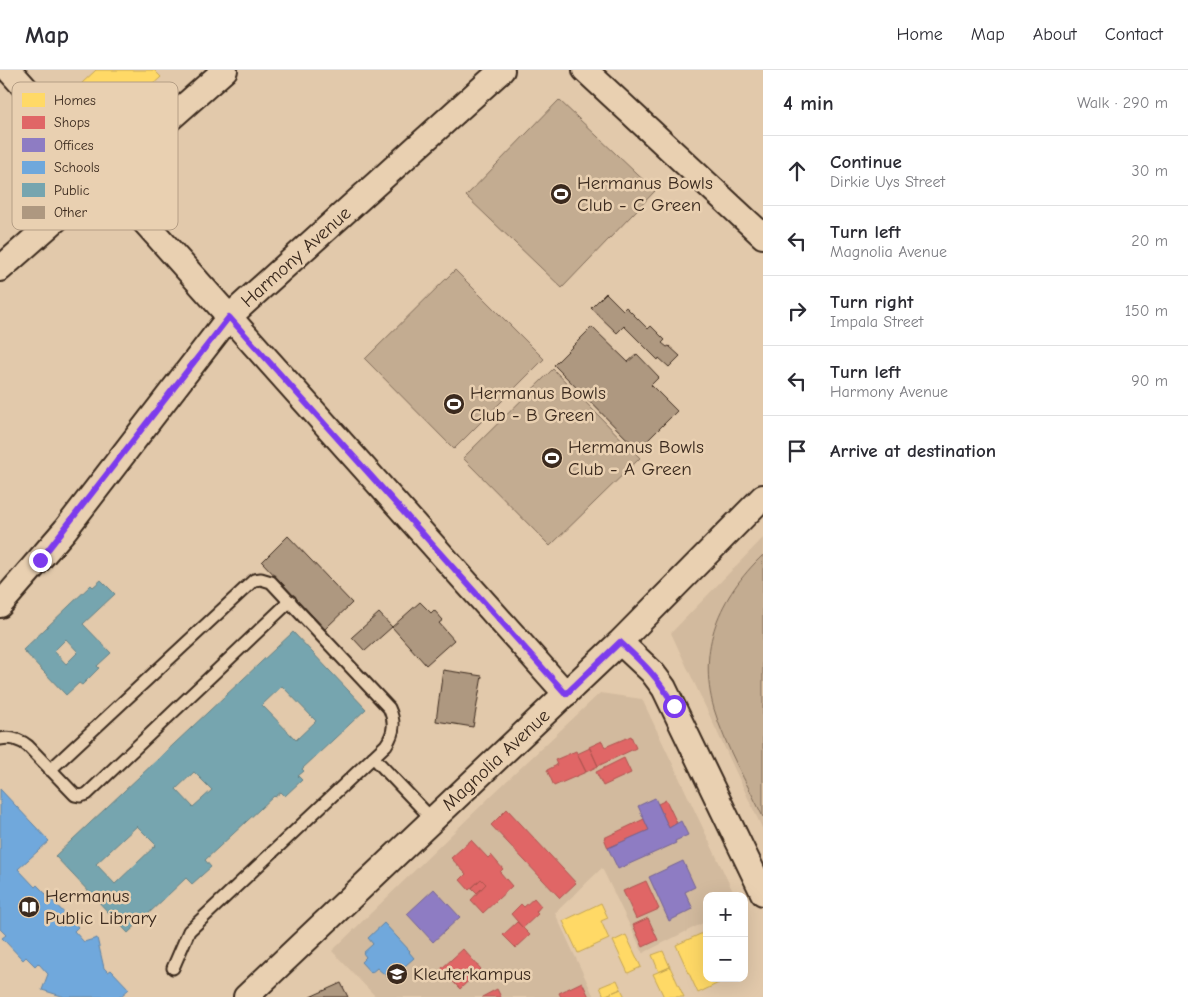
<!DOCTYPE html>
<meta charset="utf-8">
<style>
body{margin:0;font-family:"Comic Neue",sans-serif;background:#f7f7f7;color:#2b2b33}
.controls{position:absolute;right:15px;bottom:15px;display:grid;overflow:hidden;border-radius:10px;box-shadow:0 5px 20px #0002}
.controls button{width:45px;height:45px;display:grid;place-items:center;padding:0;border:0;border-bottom:1px solid #e1e1e2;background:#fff;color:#2b2b33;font:25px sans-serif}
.stop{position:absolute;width:15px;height:15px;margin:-11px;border:4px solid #7c3aed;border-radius:50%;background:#fff}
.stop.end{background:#7c3aed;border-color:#fff;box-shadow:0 1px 5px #0008}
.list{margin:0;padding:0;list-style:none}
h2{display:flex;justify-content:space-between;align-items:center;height:65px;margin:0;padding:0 20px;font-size:21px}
h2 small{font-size:16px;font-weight:400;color:#7c7c81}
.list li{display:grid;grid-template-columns:32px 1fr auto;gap:15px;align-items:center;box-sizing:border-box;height:70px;padding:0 20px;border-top:1px solid #e1e1e2}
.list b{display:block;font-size:19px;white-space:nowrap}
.list p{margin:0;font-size:16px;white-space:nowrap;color:#7c7c81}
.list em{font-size:16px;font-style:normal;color:#7c7c81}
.icon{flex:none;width:28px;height:28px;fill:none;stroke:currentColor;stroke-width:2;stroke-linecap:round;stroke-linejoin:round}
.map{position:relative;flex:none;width:763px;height:927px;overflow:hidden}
header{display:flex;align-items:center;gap:30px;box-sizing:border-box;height:70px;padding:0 25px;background:#fff;border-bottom:1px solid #e1e1e2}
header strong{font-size:24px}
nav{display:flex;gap:28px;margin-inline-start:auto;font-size:18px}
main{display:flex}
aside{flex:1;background:#fff}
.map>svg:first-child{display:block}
</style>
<header>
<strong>Map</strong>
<nav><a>Home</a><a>Map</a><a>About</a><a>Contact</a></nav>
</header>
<main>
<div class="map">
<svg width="763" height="927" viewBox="0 0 763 927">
<rect width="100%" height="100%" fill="#e2c9ab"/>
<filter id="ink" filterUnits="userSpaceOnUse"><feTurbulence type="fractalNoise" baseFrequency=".02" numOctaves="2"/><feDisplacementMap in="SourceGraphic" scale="10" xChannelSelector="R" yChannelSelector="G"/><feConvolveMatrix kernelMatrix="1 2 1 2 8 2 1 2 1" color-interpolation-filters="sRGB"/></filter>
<g filter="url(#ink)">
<path fill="#d2ba9e" d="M763,468V760L671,563Z
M600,623L642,629L735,826H707V851L643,883L602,798L555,843L594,927H376L332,881L493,724Z"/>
<path fill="#c3ac91" stroke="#7f6b58" d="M559,30L655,121L562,218L466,126Z
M455,200L544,289L454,379L365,289Z
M553,299L640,388L550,476L463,388Z
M763,485V747C747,713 725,676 714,639C697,578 719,527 763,485Z"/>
<path fill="#ffd966" stroke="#c4a450" d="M96,0H154L161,7L115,49L82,13Z
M601,833L608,848L601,851L609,869L578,883L563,851Z
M705,862L707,866V908H729L698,923L676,875Z
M626,865L641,897L628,903L613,871Z
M663,881L670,897L659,902L652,885Z
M670,897L684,927H664L653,904Z
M617,910L621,919L604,926L600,917Z
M621,919L625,927H605L604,926Z"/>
<path fill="#e06666" stroke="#ae5450" d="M631,666L636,678L598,696L589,677L602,671L605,677Z
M590,678L598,696L586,702L577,684Z
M576,681L586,702L554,716L547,700L557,695L555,690Z
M624,688L631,703L603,716L596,702Z
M666,730L677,753L669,758L658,734Z
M507,739L576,813L560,828L491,755Z
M644,749L649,760L608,778L604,768Z
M471,770L488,788L491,785L503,799L500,802L512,816L483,843L471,830L486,814L481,809L469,820L460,810L466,804L451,788Z
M481,809L486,814L477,823L472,818Z
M646,811L659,839L636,849L623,821Z
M534,828L541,836L536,842L538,844L523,858L511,844L521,834L524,837Z
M648,848L658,870L643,877L633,855Z
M517,852L530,865L516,878L503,865Z
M463,879L481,899L460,919L441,899Z
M582,912L589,927H561L559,923Z
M497,919L501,927H482Z"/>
<path fill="#8e7cc3" stroke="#756392" d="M655,728L669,758L681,751L688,765L675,771L676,773L618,799L608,778L649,760L638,736Z
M683,791L695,817L685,822L693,839L669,851L649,807Z
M434,819L460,847L433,872L407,844Z"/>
<path fill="#6fa8dc" stroke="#5f82a3" d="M0,719L49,771L18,799L35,817L37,815L78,857L74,861L84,872L97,868L104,898L108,902L111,900L129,919L120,927H65L42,920L48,904L38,893L35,896L26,887L23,890L2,868L6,865L0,859Z
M384,853L410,881L409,882L414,888L390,909L377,898L371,903L361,892L366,887L363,883L373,874L368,868Z"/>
<path fill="#76a5af" stroke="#648084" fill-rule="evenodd" d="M101,510L115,524L83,554L111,583L97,596L99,598L82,615L79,613L66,625L23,580L91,515L93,517ZM66,569L78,582L66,594L54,581Z
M293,562L366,639L302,699L304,701L298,706L302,710L285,726L281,722L275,727L274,726L205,790L211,797L192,814L186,808L128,863L55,786ZM282,616L316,651L296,670L262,635ZM194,702L212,720L193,737L176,719ZM137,756L156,775L115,814L96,794Z"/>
<path fill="#ae9880" stroke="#3b2a1e" d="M606,223L623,240L626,237L648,259L651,256L665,270L662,273L667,277L669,276L680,286L669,297L659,288L658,290L624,256L617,263L591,238Z
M592,257L628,292L637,284L659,307L651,315L677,341L638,380L554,295Z
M288,466L352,533L325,559L262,492Z
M420,532L431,543L434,540L443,550L439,553L454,570L426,595L392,557Z
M379,543L392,557L365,581L352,567Z
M443,600L482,606L473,657L436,651Z
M341,913L348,927H310Z"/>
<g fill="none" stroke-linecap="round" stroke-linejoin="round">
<g stroke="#3b2a1e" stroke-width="15">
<path id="lane" d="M0,669C11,667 19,669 28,676L75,725L81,726L87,724L290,531
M373,687L433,750
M50,700L254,510L261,509L271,512L389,638C395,651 395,662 386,675L189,861L173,898"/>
</g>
<g stroke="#3b2a1e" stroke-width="28">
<path id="street" d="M9,0L566,624
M585,0L763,166
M0,199L225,0
M0,535L65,460L229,247L502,0
M620,572L652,602L664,618L763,823
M246,927L620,572L763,427"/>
</g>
<use href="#lane" stroke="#e9d0b1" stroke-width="11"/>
<use href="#street" stroke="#e9d0b1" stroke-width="24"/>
</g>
</g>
<g fill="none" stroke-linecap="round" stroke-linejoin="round" filter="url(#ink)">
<path stroke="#7c3aed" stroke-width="6" d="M40,490L229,247L566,624L620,572C644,594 658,607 674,636"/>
</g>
<defs>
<g id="stadium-disc" transform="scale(1.125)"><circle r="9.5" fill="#3b2a1e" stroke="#e9d0b1"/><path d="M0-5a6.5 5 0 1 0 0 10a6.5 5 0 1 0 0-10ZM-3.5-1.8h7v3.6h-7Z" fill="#fff"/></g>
<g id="library-disc" transform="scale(1.125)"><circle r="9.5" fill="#3b2a1e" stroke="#e9d0b1"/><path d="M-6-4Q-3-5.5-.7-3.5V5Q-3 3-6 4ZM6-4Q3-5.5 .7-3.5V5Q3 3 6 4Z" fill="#fff"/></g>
<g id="school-disc" transform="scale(1.125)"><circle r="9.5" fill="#3b2a1e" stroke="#e9d0b1"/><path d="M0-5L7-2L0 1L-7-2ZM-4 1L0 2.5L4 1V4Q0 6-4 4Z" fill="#fff"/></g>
</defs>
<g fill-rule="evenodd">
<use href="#stadium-disc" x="561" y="124"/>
<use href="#stadium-disc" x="454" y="334"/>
<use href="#stadium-disc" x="552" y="388"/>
<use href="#library-disc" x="29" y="837"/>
<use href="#school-disc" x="397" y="904"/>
</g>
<g text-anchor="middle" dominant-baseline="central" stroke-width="5" stroke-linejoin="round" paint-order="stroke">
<g font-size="19" fill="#3b2a1e" stroke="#e9d0b1" text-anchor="start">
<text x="577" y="113">Hermanus Bowls<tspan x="577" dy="22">Club - C Green</tspan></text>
<text x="470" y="323">Hermanus Bowls<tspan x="470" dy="22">Club - B Green</tspan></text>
<text x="568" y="377">Hermanus Bowls<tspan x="568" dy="22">Club - A Green</tspan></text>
<text x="45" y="826">Hermanus<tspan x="45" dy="22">Public Library</tspan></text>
<text x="413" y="904">Kleuterkampus</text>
</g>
<g font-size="19" fill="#3b2a1e" stroke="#e9d0b1">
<text transform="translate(296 187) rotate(-42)">Harmony Avenue</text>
<text transform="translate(496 690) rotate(-43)">Magnolia Avenue</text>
</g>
</g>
<rect x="12" y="12" width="166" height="148" rx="8" fill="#e9d0b1" stroke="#b59e85" stroke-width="1"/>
<rect x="22" y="23" width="23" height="14" fill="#ffd966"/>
<rect x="22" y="46" width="23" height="13" fill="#e06666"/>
<rect x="22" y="68" width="23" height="14" fill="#8e7cc3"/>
<rect x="22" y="91" width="23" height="13" fill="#6fa8dc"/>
<rect x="22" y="113" width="23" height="14" fill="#76a5af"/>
<rect x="22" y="136" width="23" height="13" fill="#ae9880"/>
<g font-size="14" fill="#3b2a1e">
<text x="54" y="35">Homes</text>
<text x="54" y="57">Shops</text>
<text x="54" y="80">Offices</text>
<text x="54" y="102">Schools</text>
<text x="54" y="125">Public</text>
<text x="54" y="147">Other</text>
</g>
</svg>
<div class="controls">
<button>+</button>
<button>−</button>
</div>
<div class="stop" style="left:674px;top:636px"></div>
<div class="stop end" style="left:40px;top:490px"></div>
</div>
<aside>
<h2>4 min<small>Walk · 290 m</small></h2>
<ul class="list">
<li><svg class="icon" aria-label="ahead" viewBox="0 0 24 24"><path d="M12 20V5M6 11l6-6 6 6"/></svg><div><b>Continue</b><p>Dirkie Uys Street</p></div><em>30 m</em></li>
<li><svg class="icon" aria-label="left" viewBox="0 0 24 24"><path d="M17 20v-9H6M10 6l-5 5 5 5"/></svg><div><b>Turn left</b><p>Magnolia Avenue</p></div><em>20 m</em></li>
<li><svg class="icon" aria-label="right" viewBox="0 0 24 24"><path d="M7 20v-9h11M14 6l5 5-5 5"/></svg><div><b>Turn right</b><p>Impala Street</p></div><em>150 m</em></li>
<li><svg class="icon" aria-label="left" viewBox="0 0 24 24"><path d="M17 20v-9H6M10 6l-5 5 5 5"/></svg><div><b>Turn left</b><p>Harmony Avenue</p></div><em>90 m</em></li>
<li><svg class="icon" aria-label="arrive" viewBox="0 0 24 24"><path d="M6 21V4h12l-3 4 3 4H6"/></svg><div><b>Arrive at destination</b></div></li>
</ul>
</aside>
</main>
